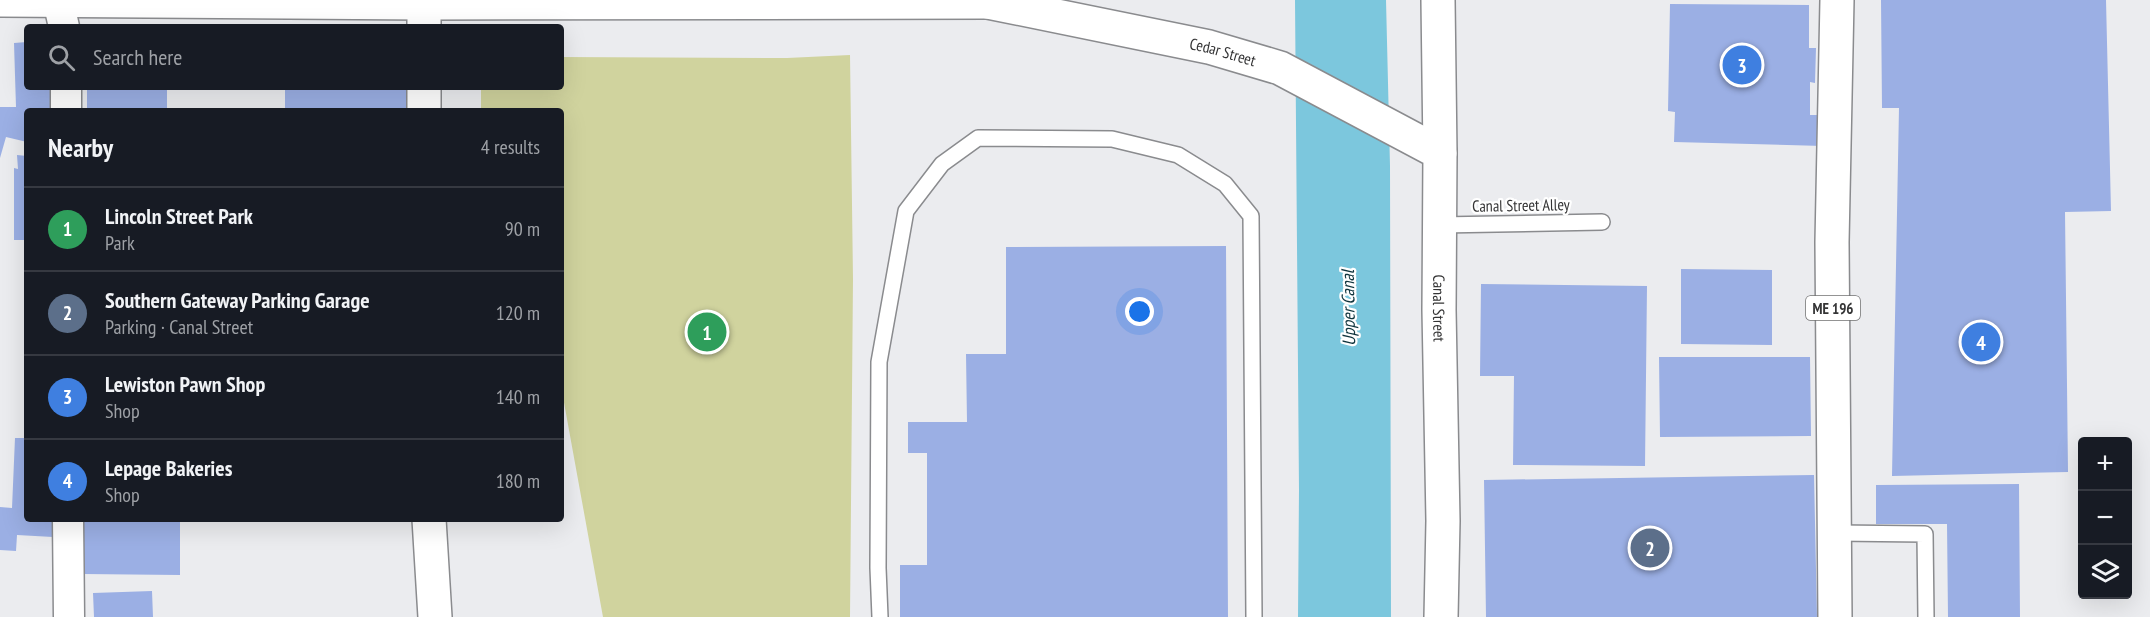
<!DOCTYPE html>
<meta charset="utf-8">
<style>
body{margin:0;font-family:"PT Sans Narrow",sans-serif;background:#20242c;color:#f1f3f6}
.controls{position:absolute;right:18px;bottom:18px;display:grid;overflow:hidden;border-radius:6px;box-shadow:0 6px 24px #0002}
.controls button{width:54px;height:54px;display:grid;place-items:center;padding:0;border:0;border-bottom:2px solid #363941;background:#171b24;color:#f1f3f6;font:30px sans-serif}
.you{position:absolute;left:1140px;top:312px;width:21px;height:21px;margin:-15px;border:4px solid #fff;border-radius:50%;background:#1a73e8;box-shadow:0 0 0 9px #1a73e833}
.badge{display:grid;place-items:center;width:39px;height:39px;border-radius:50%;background:#756634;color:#fff;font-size:20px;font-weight:700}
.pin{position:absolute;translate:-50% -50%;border:3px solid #fff;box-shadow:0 2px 6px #0006}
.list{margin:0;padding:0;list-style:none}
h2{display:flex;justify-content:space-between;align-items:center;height:78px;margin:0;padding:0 24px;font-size:26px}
h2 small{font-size:20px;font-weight:400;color:#9ea1a6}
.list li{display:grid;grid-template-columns:39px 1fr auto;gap:18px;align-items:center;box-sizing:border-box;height:84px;padding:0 24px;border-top:2px solid #363941}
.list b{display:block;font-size:22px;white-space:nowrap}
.list p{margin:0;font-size:20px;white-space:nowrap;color:#9ea1a6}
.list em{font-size:20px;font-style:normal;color:#9ea1a6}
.icon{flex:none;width:33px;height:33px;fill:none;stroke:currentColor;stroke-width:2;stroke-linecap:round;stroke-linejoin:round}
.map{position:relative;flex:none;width:2150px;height:617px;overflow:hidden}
.search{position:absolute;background:#171b24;box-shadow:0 6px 24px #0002;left:24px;top:24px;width:540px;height:66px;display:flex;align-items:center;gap:15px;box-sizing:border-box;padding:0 21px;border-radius:6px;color:#9ea1a6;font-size:22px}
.panel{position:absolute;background:#171b24;box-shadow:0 6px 24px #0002;left:24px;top:108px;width:540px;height:414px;border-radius:6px}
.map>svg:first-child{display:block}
</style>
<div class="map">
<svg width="2150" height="617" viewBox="0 0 2150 617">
<rect width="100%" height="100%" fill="#ebecef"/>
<path fill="#d0d39e" d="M850,55L853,279L850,617H603L561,386V111H481V87H561V57L787,58Z"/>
<path fill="#7cc7dd" d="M1295,0H1386L1390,166L1391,617H1298L1299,490Z"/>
<path fill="#9bafe4" d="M1881,0H2106L2111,211L2065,212L2068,472L1892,476L1899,108H1882Z
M1670,4L1809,5V48H1816L1815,83L1810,82V115H1823V146L1674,142L1675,112L1668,111Z
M27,42V87H55L56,111H27V142L6,137L0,158V107H16L14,43Z
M87,87H167V111H87Z
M285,87H414V111H285Z
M17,155L27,156V240H14V168L18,169Z
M1226,246L1228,617H900V565H927V453H908V422H967L966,354H1006V247Z
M1681,269L1772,270V345L1681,344Z
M1481,284L1647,286L1645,466L1513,465L1514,376H1480Z
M1659,357H1810L1811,436L1660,437Z
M15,438H27V519H54L53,537L17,535L16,551L0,550V507L12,508Z
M1814,475L1817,617H1486L1484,480Z
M2019,484L2020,617H1948L1947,524H1876V485Z
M83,519H180V575L83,574Z
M152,591L153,617H94L93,593Z"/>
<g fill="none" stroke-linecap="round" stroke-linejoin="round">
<g stroke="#8a8b8e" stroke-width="18">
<path id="service" d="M1440,225L1602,222
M1836,533L1925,534L1926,617
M880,617L878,568L879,362L906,211L942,164L978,138L1112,139L1178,155L1225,184L1251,216L1254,617"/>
</g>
<g stroke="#8a8b8e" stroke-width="33">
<path id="minor" d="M58,0L64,27
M66,111V87
M68,519L69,617"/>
</g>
<g stroke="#8a8b8e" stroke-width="36">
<path id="secondary" d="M1438,0L1440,153
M424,3V27
M424,87V111
M429,519L435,617"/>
</g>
<g stroke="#8a8b8e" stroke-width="36">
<path id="primary" d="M0,0L424,3"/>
</g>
<g stroke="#8a8b8e" stroke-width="36">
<g id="trunk">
<path d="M424,0V3L988,2L1004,0"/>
<path id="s1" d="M988,2L1209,47L1280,68L1440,153L1439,310L1443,521L1441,617"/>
<path d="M1835,617L1832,242L1837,0"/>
</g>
</g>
<use href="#service" stroke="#fff" stroke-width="15"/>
<use href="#minor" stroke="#fff" stroke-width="30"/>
<use href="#secondary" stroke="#fff" stroke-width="33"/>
<use href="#primary" stroke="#fff" stroke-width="33"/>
<use href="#trunk" stroke="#fff" stroke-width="33"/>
</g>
<g text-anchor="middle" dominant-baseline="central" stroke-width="4.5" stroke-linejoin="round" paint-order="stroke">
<rect fill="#fff" stroke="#717172" stroke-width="1.5" x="1806" y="296" width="54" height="24" rx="4.5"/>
<g font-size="15" font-weight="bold" fill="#343435">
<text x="1833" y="308">ME 196</text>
</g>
<g font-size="16" fill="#343435" stroke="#fff">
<text stroke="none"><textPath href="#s1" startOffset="240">Cedar Street</textPath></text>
<text transform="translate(1521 205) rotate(-1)">Canal Street Alley</text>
<text stroke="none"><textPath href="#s1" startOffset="636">Canal Street</textPath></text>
</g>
<g font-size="18" font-style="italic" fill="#0f343d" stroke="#fff">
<text transform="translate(1348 308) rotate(-91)">Upper Canal</text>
</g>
</g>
</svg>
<div class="controls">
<button>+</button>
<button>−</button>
<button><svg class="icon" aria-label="layers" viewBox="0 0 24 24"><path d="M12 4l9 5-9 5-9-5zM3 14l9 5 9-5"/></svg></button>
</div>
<div class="you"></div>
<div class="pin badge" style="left:707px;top:332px;background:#2e9e5b">1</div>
<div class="pin badge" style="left:1650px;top:548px;background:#5c6f8a">2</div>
<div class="pin badge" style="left:1742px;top:65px;background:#3f7fe0">3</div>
<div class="pin badge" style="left:1981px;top:342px;background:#3f7fe0">4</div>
<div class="search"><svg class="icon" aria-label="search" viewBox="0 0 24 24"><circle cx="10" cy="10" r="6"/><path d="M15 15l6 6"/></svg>Search here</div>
<section class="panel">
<h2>Nearby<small>4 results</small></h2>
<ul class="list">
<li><span class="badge" style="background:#2e9e5b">1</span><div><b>Lincoln Street Park</b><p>Park</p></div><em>90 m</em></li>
<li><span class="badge" style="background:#5c6f8a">2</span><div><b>Southern Gateway Parking Garage</b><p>Parking · Canal Street</p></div><em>120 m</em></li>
<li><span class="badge" style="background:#3f7fe0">3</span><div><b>Lewiston Pawn Shop</b><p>Shop</p></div><em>140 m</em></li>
<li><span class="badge" style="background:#3f7fe0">4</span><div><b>Lepage Bakeries</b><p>Shop</p></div><em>180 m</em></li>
</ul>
</section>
</div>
